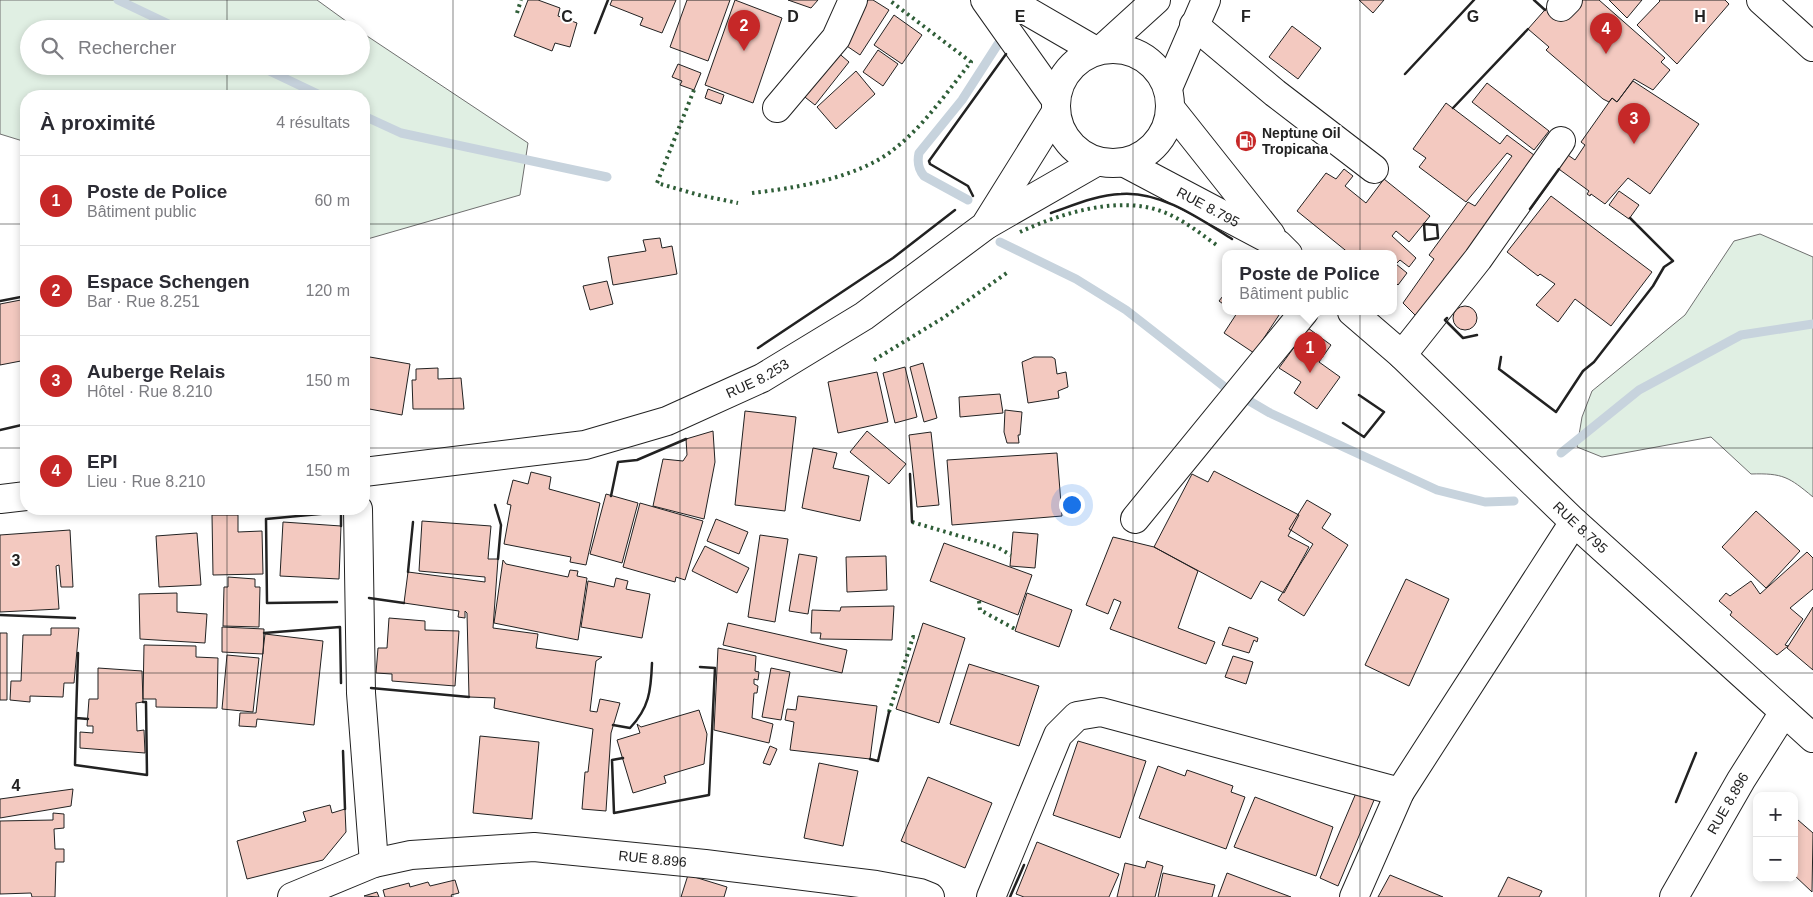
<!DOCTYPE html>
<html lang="fr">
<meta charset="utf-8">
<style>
body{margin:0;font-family:Arial,sans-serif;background:#f2f2f3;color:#2b2b33}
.controls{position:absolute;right:15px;bottom:15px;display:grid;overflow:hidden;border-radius:10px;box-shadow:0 2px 8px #0003}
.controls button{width:45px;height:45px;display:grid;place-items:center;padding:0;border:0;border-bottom:1px solid #e1e1e2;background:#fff;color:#2b2b33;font:25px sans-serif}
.you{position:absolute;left:1071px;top:504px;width:18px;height:18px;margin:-12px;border:4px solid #fff;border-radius:50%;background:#1a73e8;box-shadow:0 0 0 8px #1a73e833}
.badge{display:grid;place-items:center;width:32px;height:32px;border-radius:50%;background:#c62828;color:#fff;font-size:16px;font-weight:700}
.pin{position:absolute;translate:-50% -41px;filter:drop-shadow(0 1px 2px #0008)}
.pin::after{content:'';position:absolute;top:26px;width:18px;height:15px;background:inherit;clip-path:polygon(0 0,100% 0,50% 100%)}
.popup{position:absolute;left:1222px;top:250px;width:175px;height:65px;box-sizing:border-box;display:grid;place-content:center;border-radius:10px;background:#fff;filter:drop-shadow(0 1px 4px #0005);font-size:16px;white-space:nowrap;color:#7c7c81}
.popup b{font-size:19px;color:#2b2b33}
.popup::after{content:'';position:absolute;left:50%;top:100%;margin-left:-10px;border:10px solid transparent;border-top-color:#fff}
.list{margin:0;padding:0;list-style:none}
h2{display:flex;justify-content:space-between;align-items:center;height:65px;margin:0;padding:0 20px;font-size:21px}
h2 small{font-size:16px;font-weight:400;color:#7c7c81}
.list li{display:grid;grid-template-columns:32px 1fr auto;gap:15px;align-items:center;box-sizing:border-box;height:90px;padding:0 20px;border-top:1px solid #e1e1e2}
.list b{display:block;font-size:19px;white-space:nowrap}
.list p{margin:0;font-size:16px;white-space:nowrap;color:#7c7c81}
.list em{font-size:16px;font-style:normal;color:#7c7c81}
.icon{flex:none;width:28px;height:28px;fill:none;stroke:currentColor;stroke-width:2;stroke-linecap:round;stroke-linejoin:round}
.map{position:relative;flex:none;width:1813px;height:897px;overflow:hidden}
.search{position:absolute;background:#fff;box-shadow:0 2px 8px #0003;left:20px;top:20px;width:350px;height:55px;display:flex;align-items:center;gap:12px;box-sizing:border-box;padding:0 18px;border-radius:28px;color:#7c7c81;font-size:19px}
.panel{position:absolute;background:#fff;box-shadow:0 2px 8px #0003;left:20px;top:90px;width:350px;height:425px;border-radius:20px}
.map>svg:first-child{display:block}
</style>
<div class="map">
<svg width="1813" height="897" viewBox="0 0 1813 897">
<rect width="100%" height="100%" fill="#fff"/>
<path fill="#e0efe3" stroke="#6f6f6f" d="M0,0H317L357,29H29V66H361V32L528,143L520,195L364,240V96H26V142L0,134Z
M1760,234L1813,257V497C1789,477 1783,473 1751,474L1711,437L1602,457L1577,447L1582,417L1592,391L1685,315L1734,241Z"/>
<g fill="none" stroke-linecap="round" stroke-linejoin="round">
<path stroke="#c7d3dd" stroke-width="9" d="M118,0L179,29
M259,66L322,96
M364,116L401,133L607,177
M968,200L924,176C918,169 917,162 919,153L962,100L998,44
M1000,242L1076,279L1126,310L1226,388
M1246,399L1270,413L1437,490L1485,502L1514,501
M1561,453L1639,390L1741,335L1813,324"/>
</g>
<path fill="#f3c9c0" stroke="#222" d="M528,0H538L560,8L558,16L577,23L570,47L555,43L552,51L514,36Z
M612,0H676L662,33L640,25L643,18L610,5Z
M687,0H730L708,61L670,47Z
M735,0L782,18L753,103L705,85Z
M788,0H818L811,8Z
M868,0H873L889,10L860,55L841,42Z
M1359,0H1384L1373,13Z
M1577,0H1599L1665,58L1661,62L1670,70L1653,90L1634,79L1617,102L1612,98L1609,102L1603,99L1546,50L1549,47L1528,29L1550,4Z
M1609,0H1642L1627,18Z
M1659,0H1725L1729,4L1677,64L1637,25L1660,1Z
M894,15L922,35L902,64L874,45Z
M1292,26L1321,48L1298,79L1269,57Z
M835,50L849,62L815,105L801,94Z
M878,50L898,64L883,86L863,72Z
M678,64L701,73L694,90L680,85L682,81L672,77Z
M856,71L875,94L836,129L817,107Z
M1633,81L1699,124L1650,194L1628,178L1605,204L1591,194L1590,196L1587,194L1589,191L1556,167L1565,153L1575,160L1585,145L1581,142L1612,98L1617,102Z
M1487,83L1549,131L1534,150L1472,102Z
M708,89L724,95L721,104L705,98Z
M1446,103L1500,144L1507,135L1538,158L1458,276L1416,316L1403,303L1434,259L1429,255L1468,202L1475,206L1512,156L1507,153L1466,202L1419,167L1426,158L1413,149Z
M1344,169L1353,176L1345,186L1366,203L1384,179L1430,216L1409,242L1396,231L1392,236L1416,258L1409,267L1400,260L1396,264L1407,273L1398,285L1394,281V254H1350L1297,211L1326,173L1336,179Z
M1619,191L1639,205L1629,219L1609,205Z
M1551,196L1652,272L1611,326L1575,299L1558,322L1536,305L1555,284L1540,274L1538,276L1507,252Z
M660,238L662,248L672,246L677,274L613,285L608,257L646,251L643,240Z
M607,281L613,304L590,310L583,286Z
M1226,292V306L1219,301Z
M26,299V360L0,365V304Z
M1453 318a12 12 0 1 1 24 0a12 12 0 1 1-24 0Z
M1235,312H1281L1254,353L1224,333L1237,313Z
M1308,328L1331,345L1319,362L1340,377L1317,409L1294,393L1301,382L1279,368Z
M364,356L410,364L402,415L364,408Z
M1034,357H1052L1055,359L1057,374L1066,372L1068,387L1058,391L1059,398L1028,403L1022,362Z
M923,363L937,418L924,422L910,367Z
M905,367L917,417L895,423L883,373Z
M438,368V379L461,378L464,409H413L412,380H416V369Z
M877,372L888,422L838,433L828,382Z
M1000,394L1003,413L960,417L959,397Z
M1005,410L1022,412L1020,435H1018L1019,443H1007L1004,432Z
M745,411L796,417L785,511L735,505Z
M713,431L715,462L704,519L653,506L663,459L683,461L687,455L686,439Z
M867,431L906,464L889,484L850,452Z
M931,432L939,505L917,507L909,435Z
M813,448L837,453L833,468L869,476L860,521L802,508Z
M1057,453L1062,516L952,525L947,460Z
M1214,471L1299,515L1288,536L1309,547L1284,593L1261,581L1251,599L1154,547L1192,474L1208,482Z
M531,472L551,477L549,489L600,503L586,565L570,562L571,557L504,544L511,505L507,504L513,480L528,484Z
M606,494L638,503L622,563L590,554Z
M1307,500L1331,514L1322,528L1348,545L1304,616L1278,600L1313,544L1289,529Z
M640,503L703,521L685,580L676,577L675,582L623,567Z
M1756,511L1800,551L1766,588L1722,547Z
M212,515H238V532L262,531L263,574L213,575Z
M716,519L748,532L739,554L707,541Z
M422,521L491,526L488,559H498L493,628L538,634L536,648L602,657L596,661L590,711L597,712L600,699L620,703L611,733L606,811L582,809L585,772H588L593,729L494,708L495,698L469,697L467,613L465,611V618L458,617L459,611L404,603L408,572L485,582V577L419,571Z
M283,522L341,526L339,579L280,576Z
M70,530L73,587H61L59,565L56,566L59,609L0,612V535Z
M1013,532L1038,534L1035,568L1010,566Z
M197,533L201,585L159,587L156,536Z
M760,535L788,539L775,622L748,617Z
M1113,537L1154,547L1198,571L1178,628L1215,642L1206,664L1110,629L1121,602L1114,599L1108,614L1086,605Z
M944,543L1032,575L1018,615L930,581Z
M705,546L749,568L737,593L692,571Z
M1807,552L1813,558V589L1790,608L1803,619L1785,645L1788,646L1777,655L1730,615L1732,612L1719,601L1726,593L1730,596L1751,581L1760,594Z
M799,554L817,557L808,614L789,611Z
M886,556L887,590L847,592L846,557Z
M503,560L506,564L568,577L570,570L578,571L577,576L587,578L578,640L494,623Z
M228,577L255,579V587H260L259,627L223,626L224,587H228Z
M616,578L628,581L626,589L650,594L642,638L581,627L588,581L614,587Z
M1406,579L1449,599L1409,686L1365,665Z
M177,593V612L207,614L205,643L140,639L139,594Z
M1027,593L1072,610L1059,647L1015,631Z
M894,606L892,640L820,639L821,633H811L812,610L840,611L841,607Z
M1813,607V670L1787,648Z
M389,618L425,621V630L459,631L455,686L392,681V674L376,673L378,648H387Z
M728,623L847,650L842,673L723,645Z
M923,623L965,638L939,723L896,709Z
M222,627L264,629L263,654L222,652Z
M1229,627L1258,638L1257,642L1254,640L1249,653L1222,645Z
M51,628H79L74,683H64L63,697L30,696V702L10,700L11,681H21L23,635H51Z
M0,633H7V700H0Z
M265,634L323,641L314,725L257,719L256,727L239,726L240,713H256Z
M144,645L196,646V657L218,658L217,708L156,707V699H143Z
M718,648L756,656L755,671L759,672L758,680L754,679V684L758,686L757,693H754L752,718L773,724L769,743L714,730Z
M227,655L259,658L253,712L222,709Z
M1233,656L1253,662L1246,684L1225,677Z
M969,664L1039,686L1019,746L950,724Z
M98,668L142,671L143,702L136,703L137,731L144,730L145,753L80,748V732L93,733V726H87L89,699H98Z
M771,668L790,672L781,720L762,717Z
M798,696L877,706L870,759L790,750L794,722L785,720L787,709L796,710Z
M699,710L707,734L704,764L664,776L666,783L633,793L617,740L640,733L637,724L641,727Z
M480,736L539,742L532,819L473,813Z
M1078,741L1146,761L1120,838L1053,815Z
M770,746L777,749L770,765L763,763Z
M819,763L858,771L843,846L804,838Z
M1158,766L1185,776L1187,770L1233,786L1231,792L1245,797L1226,849L1139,818Z
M928,777L992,803L965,868L901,841Z
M1359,786L1377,793L1338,886L1320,878Z
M73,789L71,806L0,818V799Z
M1255,797L1333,827L1316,876L1234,847Z
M330,805L332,813L345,809L346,832L323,860L247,879L237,841L306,821L303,812Z
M53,813L64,814V828L54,829L55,849H64V862H56L55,897H32L31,893L0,894V821L53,820Z
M1798,820L1813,833L1812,892L1794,875V825Z
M1037,842L1119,874L1109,897H1024L1016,894Z
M1147,861L1163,866L1155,897H1117L1125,863L1145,868Z
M1163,873L1215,885L1212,897H1158Z
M1227,873L1291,897H1218Z
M688,875L727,887L724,897H681Z
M1390,875L1443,897H1378Z
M1508,877L1542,891L1539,897H1498Z
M455,880L459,893L451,895L452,897H385L383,890L409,883L410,887L428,882L430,886Z
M377,892L379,897L364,896Z"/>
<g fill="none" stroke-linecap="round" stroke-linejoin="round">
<g stroke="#222" stroke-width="30">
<g id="minor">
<path d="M1761,0L1813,47"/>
<path d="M1561,7L1568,0"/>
<path d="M1194,25L1275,93L1374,169"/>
<path d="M777,108L836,38L853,0"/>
<path d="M1402,355L1478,259L1561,141"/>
<path d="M358,509L361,693L374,863"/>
<path d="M1135,519L1304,312"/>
<path id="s1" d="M292,897L374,863L411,855L534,847L705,864L876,885L920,893L930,897"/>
<path d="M991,897L1058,735L1077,716L1101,712L1400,792"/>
<path d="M1354,897L1400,792L1574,522"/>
<path id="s2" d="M1674,897L1741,780L1784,712"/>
</g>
</g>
<g stroke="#222" stroke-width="30">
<g id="highway">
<path d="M985,0L1056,100"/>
<path d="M1008,0L1096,51"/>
<circle cx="1113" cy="106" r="57"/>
<path d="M1102,49L1156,0"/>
<path d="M1168,88L1206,0"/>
<path d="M1171,109L1271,235"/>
<path id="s3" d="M1125,163L1278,244L1288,254"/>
<path d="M988,224L1096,162"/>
<path id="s4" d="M1352,312L1402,355L1574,522L1813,738"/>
<path id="s5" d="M364,472L585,445L667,421L762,378L864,316L985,226L1056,112"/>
<path d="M0,499L26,496"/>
</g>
</g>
<use href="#minor" stroke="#fff" stroke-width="28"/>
<use href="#highway" stroke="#fff" stroke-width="28"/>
<path stroke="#2f5e38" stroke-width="4" stroke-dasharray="2.5 4" stroke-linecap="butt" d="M517,13L521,0
M694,90L657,183L699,195L738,203
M752,193C796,188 857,178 893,150C924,126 947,92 971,62L889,0
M1020,232C1061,213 1122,194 1166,213C1185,221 1201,234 1218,246
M874,360L943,318L1008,272
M912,522L997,547L1011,555
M979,601L980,610L1015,629
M889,712L913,637L919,638"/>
<path stroke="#222" stroke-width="2.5" d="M1534,0L1545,10
M595,33L608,0
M1405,74L1474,0
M1453,108L1528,29
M973,196L968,186L930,164L929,161L1006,54
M1530,209L1559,169
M1051,213C1074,205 1097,195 1121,194C1161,191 1200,219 1232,239
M1424,224L1437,225L1438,238L1425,240Z
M0,301L26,296
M1447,318L1445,320L1463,338L1477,335
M758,348L893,258L955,210
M1501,357L1499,369L1556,412L1583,371L1594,362L1653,286L1664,267L1673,261L1630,218
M1343,423L1364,437L1384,412L1359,395
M0,430L26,424
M910,474L912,522
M611,496L618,462L637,460L686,439
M495,505L501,525L498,559
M408,572L413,522
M369,598L404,603
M337,602L267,603L266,519L341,512V526
M0,615L75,618
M264,633L340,627L341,683
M78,653L76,718L88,719
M371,688L469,697
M76,718L75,765L147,775L146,702H143
M613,725L630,728C649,708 651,691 652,663
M343,751L345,809
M623,758L612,760L614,813L709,795L715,668L700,667
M870,759L878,761L889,712
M1676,802L1696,753
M1010,897L1024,865"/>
</g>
<path fill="none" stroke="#222" stroke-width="1" stroke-opacity="0.55" d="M227,0V29M453,0V897M680,0V897M906,0V897M1133,0V897M1360,0V897M1586,0V897M227,66V96M0,224H26M364,224H1813M0,448H26M364,448H1813M227,509V897M0,673H1813"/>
<defs>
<g id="fuel-disc" transform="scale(1.125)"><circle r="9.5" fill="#c62828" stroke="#fff"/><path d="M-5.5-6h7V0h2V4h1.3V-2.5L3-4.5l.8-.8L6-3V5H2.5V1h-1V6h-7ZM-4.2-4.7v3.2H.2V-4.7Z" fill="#fff"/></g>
</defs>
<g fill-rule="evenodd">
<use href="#fuel-disc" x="1246" y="141"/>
</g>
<g text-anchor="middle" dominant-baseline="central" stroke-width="4" stroke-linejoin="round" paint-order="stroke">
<g font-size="14" font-weight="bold" fill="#222" stroke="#fff" text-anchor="start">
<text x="1262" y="133">Neptune Oil<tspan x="1262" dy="16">Tropicana</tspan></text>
</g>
<g font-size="14" fill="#222" stroke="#fff">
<text stroke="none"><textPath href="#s3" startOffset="94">RUE 8.795</textPath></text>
<text stroke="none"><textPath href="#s5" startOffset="408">RUE 8.253</textPath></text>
<text stroke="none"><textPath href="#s4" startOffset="314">RUE 8.795</textPath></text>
<text stroke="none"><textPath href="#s2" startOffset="108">RUE 8.896</textPath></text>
<text stroke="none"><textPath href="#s1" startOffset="369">RUE 8.896</textPath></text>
</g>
</g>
<g font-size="16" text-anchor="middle" font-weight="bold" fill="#222" stroke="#fff" stroke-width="4" stroke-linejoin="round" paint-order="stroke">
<text x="567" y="22">C</text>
<text x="793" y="22">D</text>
<text x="1020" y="22">E</text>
<text x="1246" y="22">F</text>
<text x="1473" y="22">G</text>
<text x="1700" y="22">H</text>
<text x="16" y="566">3</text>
<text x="16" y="791">4</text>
</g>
</svg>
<div class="controls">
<button>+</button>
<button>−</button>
</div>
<div class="you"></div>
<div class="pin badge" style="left:1310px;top:373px">1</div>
<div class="popup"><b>Poste de Police</b>Bâtiment public</div>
<div class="pin badge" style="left:744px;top:51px">2</div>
<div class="pin badge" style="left:1634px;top:144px">3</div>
<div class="pin badge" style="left:1606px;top:54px">4</div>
<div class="search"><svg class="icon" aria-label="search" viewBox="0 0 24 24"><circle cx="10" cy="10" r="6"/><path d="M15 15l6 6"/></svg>Rechercher</div>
<section class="panel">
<h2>À proximité<small>4 résultats</small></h2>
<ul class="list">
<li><span class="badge">1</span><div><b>Poste de Police</b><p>Bâtiment public</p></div><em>60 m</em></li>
<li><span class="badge">2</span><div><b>Espace Schengen</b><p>Bar · Rue 8.251</p></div><em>120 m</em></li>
<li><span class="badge">3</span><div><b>Auberge Relais</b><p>Hôtel · Rue 8.210</p></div><em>150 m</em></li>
<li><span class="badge">4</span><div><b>EPI</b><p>Lieu · Rue 8.210</p></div><em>150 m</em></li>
</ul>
</section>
</div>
